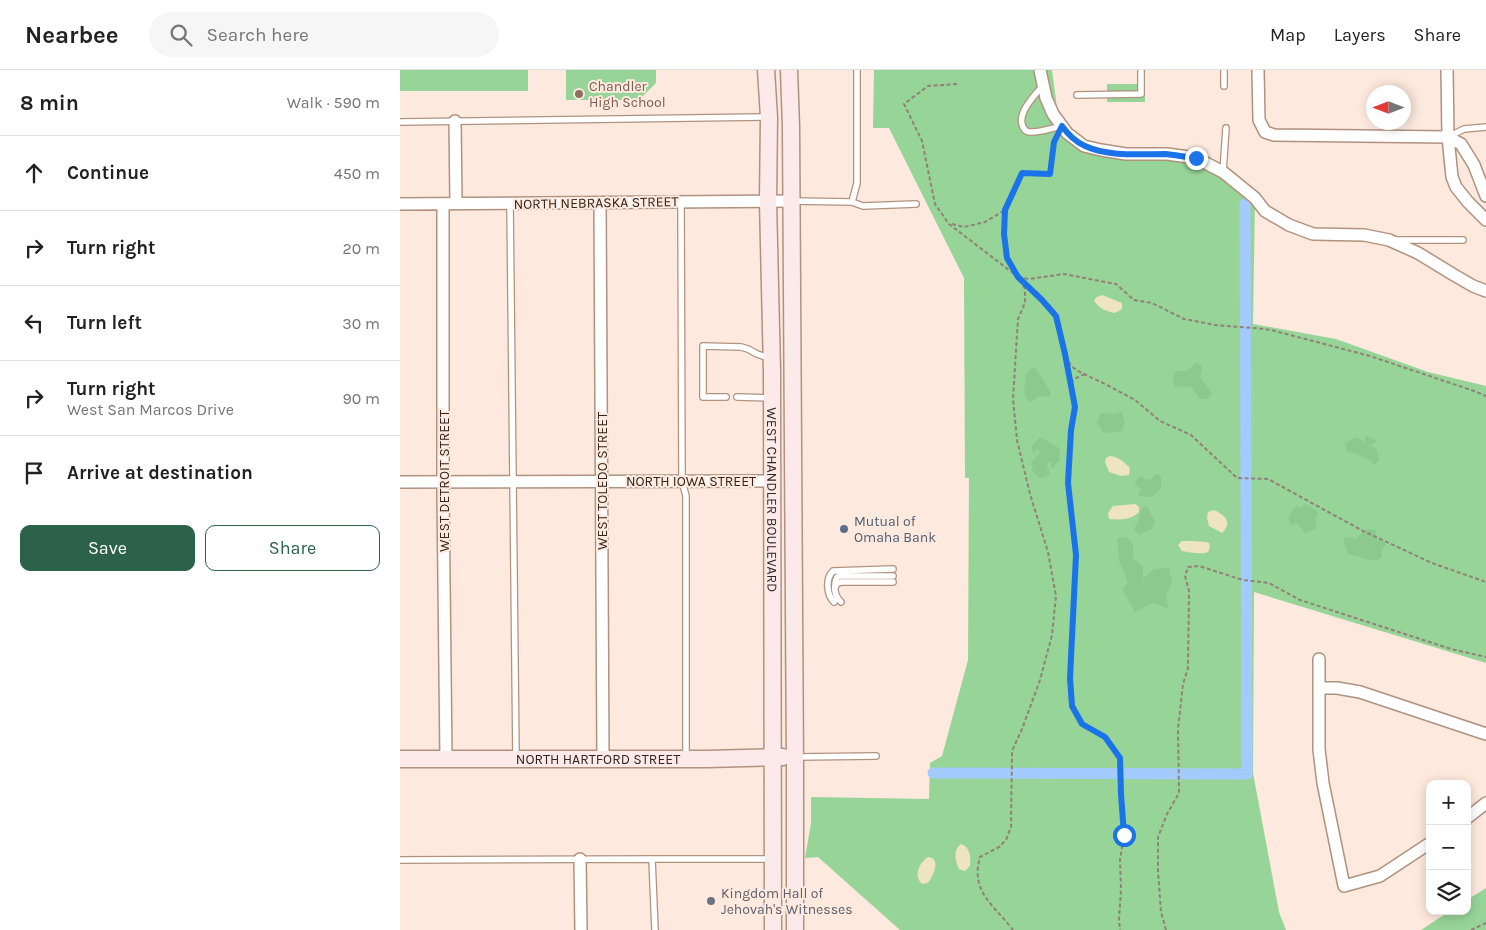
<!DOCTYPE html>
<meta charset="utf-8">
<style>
body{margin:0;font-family:Karla,sans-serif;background:#f6f6f6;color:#222}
.controls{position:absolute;right:15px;bottom:15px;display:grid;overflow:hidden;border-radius:10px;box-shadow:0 2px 12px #0003}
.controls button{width:45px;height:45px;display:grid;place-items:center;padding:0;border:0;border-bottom:1px solid #e0e0e0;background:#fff;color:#222;font:25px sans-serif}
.compass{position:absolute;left:966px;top:15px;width:45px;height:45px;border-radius:50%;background:#fff;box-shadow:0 2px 12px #0003;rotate:270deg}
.stop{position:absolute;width:15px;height:15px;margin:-11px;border:4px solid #1a73e8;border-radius:50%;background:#fff}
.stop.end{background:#1a73e8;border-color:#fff;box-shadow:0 1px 5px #0008}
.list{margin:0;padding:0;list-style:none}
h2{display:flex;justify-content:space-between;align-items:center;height:65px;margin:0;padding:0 20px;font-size:21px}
h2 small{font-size:16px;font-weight:400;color:#767676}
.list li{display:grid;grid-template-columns:32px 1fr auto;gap:15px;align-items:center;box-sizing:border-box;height:75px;padding:0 20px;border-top:1px solid #e0e0e0}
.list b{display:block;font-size:19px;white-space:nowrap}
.list p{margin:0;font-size:16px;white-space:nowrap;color:#767676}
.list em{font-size:16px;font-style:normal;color:#767676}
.actions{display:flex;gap:10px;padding:15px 20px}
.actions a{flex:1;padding:11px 0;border:1px solid #2b6249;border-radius:10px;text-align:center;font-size:18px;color:#2b6249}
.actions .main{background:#2b6249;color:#fff}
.icon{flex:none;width:28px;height:28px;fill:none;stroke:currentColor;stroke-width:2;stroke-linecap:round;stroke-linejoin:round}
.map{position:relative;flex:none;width:1086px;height:860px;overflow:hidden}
header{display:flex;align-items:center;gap:30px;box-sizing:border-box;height:70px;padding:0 25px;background:#fff;border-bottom:1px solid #e0e0e0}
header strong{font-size:24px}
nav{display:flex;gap:28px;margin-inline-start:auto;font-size:18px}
.search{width:350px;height:45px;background:#f6f6f6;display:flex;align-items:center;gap:12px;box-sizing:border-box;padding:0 18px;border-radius:28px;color:#767676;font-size:19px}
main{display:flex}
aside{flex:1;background:#fff}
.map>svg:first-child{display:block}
</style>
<header>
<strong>Nearbee</strong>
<div class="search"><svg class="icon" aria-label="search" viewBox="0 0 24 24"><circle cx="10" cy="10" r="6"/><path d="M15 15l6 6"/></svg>Search here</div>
<nav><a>Map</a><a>Layers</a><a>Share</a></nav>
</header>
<main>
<aside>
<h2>8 min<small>Walk · 590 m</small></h2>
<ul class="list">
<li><svg class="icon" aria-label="ahead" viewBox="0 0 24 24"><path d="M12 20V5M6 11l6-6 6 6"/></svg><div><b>Continue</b></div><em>450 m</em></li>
<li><svg class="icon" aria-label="right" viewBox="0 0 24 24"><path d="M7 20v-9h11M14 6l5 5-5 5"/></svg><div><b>Turn right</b></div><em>20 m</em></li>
<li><svg class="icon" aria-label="left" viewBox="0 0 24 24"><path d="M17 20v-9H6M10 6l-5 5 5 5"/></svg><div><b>Turn left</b></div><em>30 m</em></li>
<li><svg class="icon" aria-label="right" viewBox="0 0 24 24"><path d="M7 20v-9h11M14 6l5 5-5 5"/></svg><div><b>Turn right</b><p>West San Marcos Drive</p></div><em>90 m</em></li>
<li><svg class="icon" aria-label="arrive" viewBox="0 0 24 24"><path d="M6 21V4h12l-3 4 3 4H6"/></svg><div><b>Arrive at destination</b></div></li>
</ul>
<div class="actions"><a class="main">Save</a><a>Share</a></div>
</aside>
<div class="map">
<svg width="1086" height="860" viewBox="0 0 1086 860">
<rect width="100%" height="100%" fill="#fde9dd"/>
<path fill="#97d497" d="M0,0H128V21H0Z
M166,0H256V13L239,30H166Z
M474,0H652L657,38L664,51L667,63L701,80L796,88L855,128L853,254L936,269L1028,302L1086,316V593L854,522L853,703L879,842L886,860H500L418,787L405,788L411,753V727L529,729L530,693L542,686L568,590L569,408H565L564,208L489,58H473Z
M707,14H745V32H707Z
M1086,818V860H1021L1050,841H1067V830Z"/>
<path fill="#8cc98c" d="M796,293L802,297L800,307L812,323L808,329H800L792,318L783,316L775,317L773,306L776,301H787Z
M635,297C640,306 646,313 651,323L650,327L640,326L630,332C623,326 624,321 625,313C626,305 626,300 635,297Z
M722,342L725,352L722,361L704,363L697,352L701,343L713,344Z
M965,365L976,370L975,373L970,376L976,378L979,390L972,396V391L957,384L947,382L945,373L955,367L965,372Z
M640,367L659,378L660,391L655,394V398L651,397V393L648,392L647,396L650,403L646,407L640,408L633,402L631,392L640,383L638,379L633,382L631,377Z
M755,404L761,406V419L752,427L738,426L741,420L734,413L741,405L745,409L751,410Z
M904,433L918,442L915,450L917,455L915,460H911L905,463L897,454L891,455L888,448L896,436L902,438Z
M747,436L755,452L752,459L739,465L734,460L739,450L741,439Z
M966,459L976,460L977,470L984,472L986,475L982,479V487L975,491L948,484L943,470L946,467L956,469Z
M727,467L733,475V488L743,496V509L754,499L769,498L772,512L766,526L768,538L752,533L735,542L722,519L728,513L719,490L717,468Z"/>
<path fill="#eee4bf" d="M702,225L722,233V239L715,243C707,241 698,239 694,230L697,227Z
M710,386C719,387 724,392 730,398L729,405L721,406L709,402L705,392L706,388Z
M735,434L739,437V442C731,450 720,450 709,449L708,443L713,436Z
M814,440C825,445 833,452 822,463L809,456L807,448L808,442Z
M782,471C788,471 804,471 809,473L810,477L808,482C801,485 789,482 782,481L778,475Z
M561,774C570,777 571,787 570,796L565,801L559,799C555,791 553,780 561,774Z
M528,787C542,788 533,806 528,813L522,814C513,806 519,793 528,787Z"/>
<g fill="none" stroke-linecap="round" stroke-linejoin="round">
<path stroke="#a4cbff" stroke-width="11" d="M533,703L847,704L845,134"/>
<g stroke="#b0927f" stroke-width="8">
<path id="lane" d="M643,15C635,26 616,43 623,57C625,61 626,61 630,62C639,63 652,58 662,56
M824,16V0
M677,25L741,24V0
M0,52L368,47
M1048,67L1064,59L1086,57
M823,102L826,58
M393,131L452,132L463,136L516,134
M281,132L282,411L286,426V687
M452,132L457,113V0
M110,133L116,687
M997,170H1063
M326,327H303V276L341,277L348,279L357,284L369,288
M337,327L370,328
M435,518L437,513L442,512H493
M434,532C427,525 425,509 433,501L493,499
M441,532C434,526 433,515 437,507L440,506H493
M397,687L476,686
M252,789H372
M0,790L252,789L255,860"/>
</g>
<g stroke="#b0927f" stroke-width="14">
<path id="street" d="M640,0L646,28L653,44L667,63L684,76L701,80L726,84H767L796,88L823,102L855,128L865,141L889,155L913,164L964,165L989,170L1018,183L1054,205L1073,216L1086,221
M858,0L859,50L865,62L874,65L1048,67L1061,74L1074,95L1086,126
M1047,0L1048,67L1052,107L1056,117L1068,132L1086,150
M55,51L56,133
M200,133L203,689
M0,134L391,131
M43,134V424L46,689
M0,412L372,411
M919,589V679L923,713L944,816L980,806L1030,773
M919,618H937L960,622L1086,664
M1067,748L1086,733
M180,789L181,860"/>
</g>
<g stroke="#b0927f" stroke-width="19">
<g id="secondary">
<path id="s1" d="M366,0L369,47L368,131L372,302L373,860"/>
<path d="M389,0L391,57L395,698V860"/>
<path id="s2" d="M0,689H307L383,687"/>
</g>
</g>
<path stroke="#918178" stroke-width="2" stroke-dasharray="4 2.5" stroke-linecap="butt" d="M557,14L528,16L504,34L522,71L535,134L549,154L618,207L625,219V233L618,249L613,329L617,370L630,424L648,482L656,526L652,565L640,610L622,659L612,681L611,757L606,770L599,777L580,787C570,822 594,835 613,860
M552,154L564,157L585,152L605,140
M617,206L607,188L604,164L605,140L622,103L650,104L654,72L656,68
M618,207L629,209L664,204L716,214L734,230L752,233L784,249L815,255L854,258L871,260L970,286L1074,321L1086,326
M621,209L642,230L656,246L665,284L675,337L671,360L668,413L676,485L670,608L672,637L682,654L705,667L720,688L724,765L720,790L721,819L719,850L720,860
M666,286L671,296L678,301L709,316L735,330L760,351L791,365L837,408L868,409L963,461L1032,493L1086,512
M671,313L674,309L685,304
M766,860L761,842L758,801V767L767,744L779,723L778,659L783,614L788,598L789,521L785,506L788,497L799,496L843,510L869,513L900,530L1051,579L1086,587
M1071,860L1086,853"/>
<use href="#lane" stroke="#fff" stroke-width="5.5"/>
<use href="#street" stroke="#fff" stroke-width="11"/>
<use href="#secondary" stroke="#fbeae9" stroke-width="16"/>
</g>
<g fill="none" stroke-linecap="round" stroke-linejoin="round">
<path stroke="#1a73e8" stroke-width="6" d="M724,765L721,724L720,688L705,667L682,654L672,636L670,608L676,485L668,413L671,360L675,337L665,284L656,246L642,230L618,207L607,188L604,164L605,140L622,103L650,104L654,72L662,56C667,63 676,72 685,76C709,87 739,84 765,84C775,85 786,87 796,88"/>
</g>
<circle fill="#8d6e63" stroke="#fde9dd" stroke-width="2" cx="179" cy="24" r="5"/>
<circle fill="#5c6f8a" stroke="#fde9dd" stroke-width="2" cx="444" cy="459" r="5"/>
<circle fill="#6b7280" stroke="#fde9dd" stroke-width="2" cx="311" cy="831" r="5"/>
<g text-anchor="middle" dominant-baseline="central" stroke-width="4" stroke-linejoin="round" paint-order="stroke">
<g font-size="14" fill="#785e54" stroke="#fde9dd" text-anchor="start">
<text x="189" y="16">Chandler<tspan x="189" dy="16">High School</tspan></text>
</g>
<g font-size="14" fill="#30241d" stroke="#fde9dd">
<text transform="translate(196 133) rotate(-1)">NORTH NEBRASKA STREET</text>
<text transform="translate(44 411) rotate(-90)">WEST DETROIT STREET</text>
<text transform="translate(202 411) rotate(-90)">WEST TOLEDO STREET</text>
<text x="291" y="411">NORTH IOWA STREET</text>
<text stroke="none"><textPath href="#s1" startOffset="430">WEST CHANDLER BOULEVARD</textPath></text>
<text stroke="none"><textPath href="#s2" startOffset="198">NORTH HARTFORD STREET</textPath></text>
</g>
<g font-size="14" fill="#4e5e75" stroke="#fde9dd" text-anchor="start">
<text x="454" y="451">Mutual of<tspan x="454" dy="16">Omaha Bank</tspan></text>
</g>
<g font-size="14" fill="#5b616d" stroke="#fde9dd" text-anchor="start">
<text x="321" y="823">Kingdom Hall of<tspan x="321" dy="16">Jehovah's Witnesses</tspan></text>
</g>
</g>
</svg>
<div class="controls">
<button>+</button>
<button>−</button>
<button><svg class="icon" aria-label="layers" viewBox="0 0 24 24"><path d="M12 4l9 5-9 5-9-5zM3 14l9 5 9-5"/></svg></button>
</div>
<svg class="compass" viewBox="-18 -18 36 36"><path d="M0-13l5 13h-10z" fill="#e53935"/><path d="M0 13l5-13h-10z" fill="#767676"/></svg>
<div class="stop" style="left:724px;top:765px"></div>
<div class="stop end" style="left:796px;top:88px"></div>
</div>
</main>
